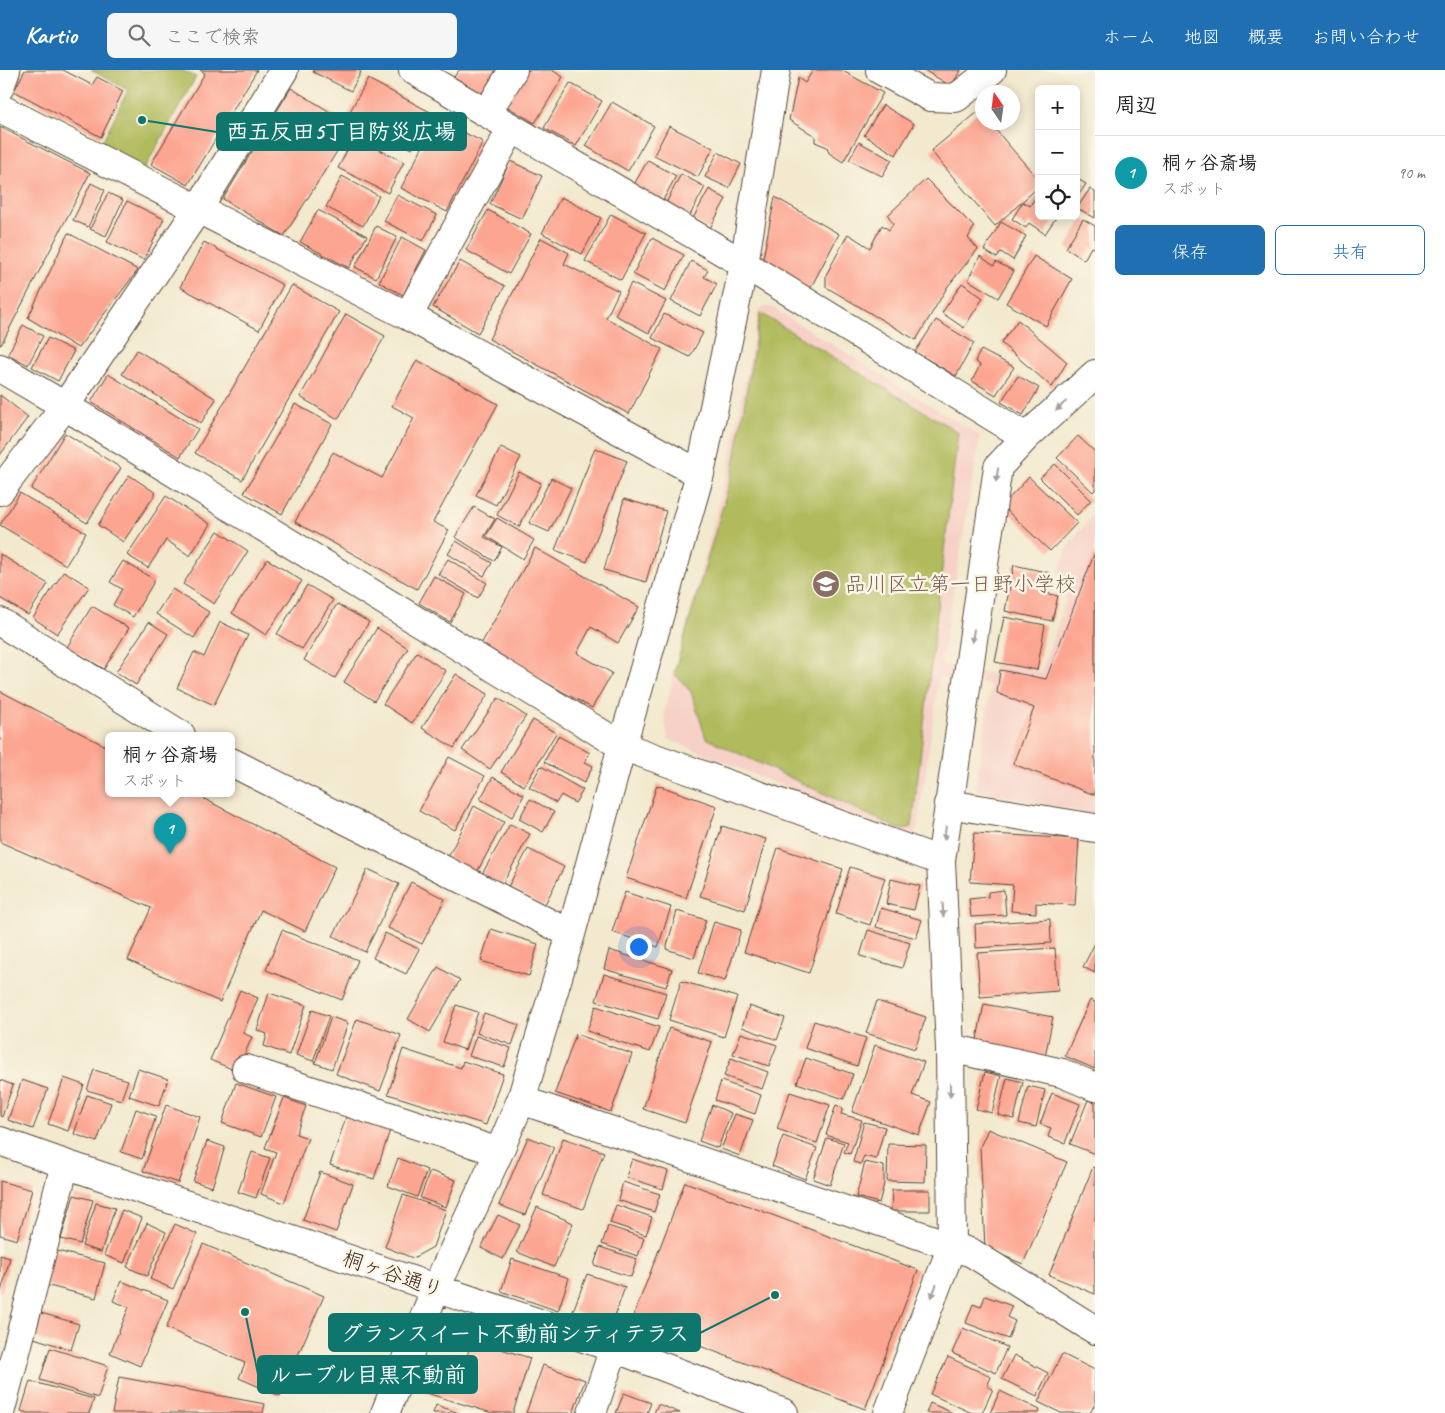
<!DOCTYPE html>
<html lang="ja">
<meta charset="utf-8">
<style>
body{margin:0;font-family:Caveat,"Klee One",sans-serif;background:#f6f6f6;color:#202124}
.controls{position:absolute;right:15px;top:15px;display:grid;overflow:hidden;border-radius:8px;box-shadow:0 2px 12px #0003}
.controls button{width:45px;height:45px;display:grid;place-items:center;padding:0;border:0;border-bottom:1px solid #e0e0e0;background:#fff;color:#202124;font:25px sans-serif}
.compass{position:absolute;left:975px;top:15px;width:45px;height:45px;border-radius:50%;background:#fff;box-shadow:0 2px 12px #0003;rotate:347deg}
.you{position:absolute;left:638px;top:876px;width:18px;height:18px;margin:-12px;border:4px solid #fff;border-radius:50%;background:#1a73e8;box-shadow:0 0 0 8px #1a73e833}
.badge{display:grid;place-items:center;width:32px;height:32px;border-radius:50%;background:#1f6fb2;color:#fff;font-size:16px;font-weight:700}
.pin{position:absolute;translate:-50% -41px;filter:drop-shadow(0 1px 2px #0008)}
.pin::after{content:'';position:absolute;top:26px;width:18px;height:15px;background:inherit;clip-path:polygon(0 0,100% 0,50% 100%)}
.popup{position:absolute;left:105px;top:662px;width:130px;height:65px;box-sizing:border-box;display:grid;place-content:center;border-radius:8px;background:#fff;filter:drop-shadow(0 1px 4px #0005);font-size:16px;white-space:nowrap;color:#757577}
.popup b{font-size:19px;color:#202124}
.popup::after{content:'';position:absolute;left:50%;top:100%;margin-left:-10px;border:10px solid transparent;border-top-color:#fff}
.list{margin:0;padding:0;list-style:none}
h2{display:flex;justify-content:space-between;align-items:center;height:65px;margin:0;padding:0 20px;font-size:21px}
h2 small{font-size:16px;font-weight:400;color:#757577}
.list li{display:grid;grid-template-columns:32px 1fr auto;gap:15px;align-items:center;box-sizing:border-box;height:75px;padding:0 20px;border-top:1px solid #e0e0e0}
.list b{display:block;font-size:19px;white-space:nowrap}
.list p{margin:0;font-size:16px;white-space:nowrap;color:#757577}
.list em{font-size:16px;font-style:normal;color:#757577}
.actions{display:flex;gap:10px;padding:15px 20px}
.actions a{flex:1;padding:11px 0;border:1px solid #1f6fb2;border-radius:8px;text-align:center;font-size:18px;color:#1f6fb2}
.actions .main{background:#1f6fb2;color:#fff}
.icon{flex:none;width:28px;height:28px;fill:none;stroke:currentColor;stroke-width:2;stroke-linecap:round;stroke-linejoin:round}
.map{position:relative;flex:none;width:1095px;height:1343px;overflow:hidden}
header{display:flex;align-items:center;gap:30px;box-sizing:border-box;height:70px;padding:0 25px;background:#1f6fb2;color:#fff}
header strong{font-size:24px}
nav{display:flex;gap:28px;margin-inline-start:auto;font-size:18px}
.search{width:350px;height:45px;background:#f6f6f6;display:flex;align-items:center;gap:12px;box-sizing:border-box;padding:0 18px;border-radius:8px;color:#757577;font-size:19px}
main{display:flex}
aside{flex:1;background:#fff}
.map>svg:first-child{display:block}
</style>
<header>
<strong>Kartio</strong>
<div class="search"><svg class="icon" aria-label="search" viewBox="0 0 24 24"><circle cx="10" cy="10" r="6"/><path d="M15 15l6 6"/></svg>ここで検索</div>
<nav><a>ホーム</a><a>地図</a><a>概要</a><a>お問い合わせ</a></nav>
</header>
<main>
<div class="map">
<svg width="1095" height="1343" viewBox="0 0 1095 1343">
<rect width="100%" height="100%" fill="#fcf5e5"/>
<filter id="ink" filterUnits="userSpaceOnUse"><feTurbulence type="fractalNoise" baseFrequency=".02" numOctaves="2"/><feDisplacementMap in="SourceGraphic" scale="10" xChannelSelector="R" yChannelSelector="G"/><feConvolveMatrix kernelMatrix="1 2 1 2 8 2 1 2 1" color-interpolation-filters="sRGB"/></filter>
<filter id="wash" filterUnits="userSpaceOnUse"><feTurbulence type="fractalNoise" baseFrequency=".0096" numOctaves="4" result="noise"/><feDisplacementMap in="SourceGraphic" scale="20" xChannelSelector="R" yChannelSelector="G"/><feGaussianBlur stdDeviation="1.12" result="paint"/><feColorMatrix in="noise" values="0 0 0 0 0 0 0 0 0 0 0 0 0 0 0 0 0 1.4 0 .05"/><feComposite in="paint" operator="in"/></filter>
<g filter="url(#wash)">
<rect width="100%" height="100%" fill="#f2e9cf"/>
<path fill="#f7d1c7" d="M770,236L980,366L941,595L993,604L995,593L1041,602L1067,528L1059,500L1068,477L1095,442V746L1088,743L975,721L991,615L939,607L917,761L909,768L668,669L664,643L728,398L759,239Z"/>
<path fill="#b0bb5d" stroke="#76723e" d="M91,0H182L196,7L142,103L98,80L128,20Z
M760,243L958,362L912,757L901,760L706,668L691,622L674,603L733,401Z"/>
<g id="blocks">
<path fill="#fca591" d="M25,0H63L92,15L97,7L123,21L101,67L14,21Z
M200,0H257L188,115L151,94L205,3Z
M314,0H358L361,2L351,21L313,2Z
M459,0H496L482,24L454,7Z
M528,0H552L563,7L535,53L506,36Z
M813,0H841L883,23L843,92L829,83L827,77L815,72V66L789,50L798,8L805,13Z
M924,0H961L951,16Z
M368,9L432,43L412,79L348,45Z
M570,13L602,31L576,76L544,58Z
M291,18L353,56L284,166L223,129Z
M612,32L654,56L628,101L586,76Z
M883,35L914,54L896,85L864,65Z
M979,41L982,45V52H989L1037,108L1035,120L995,156L931,81Z
M437,49L483,72L447,142L401,118Z
M669,56L713,78L698,107L654,85Z
M0,57L90,103L1,275H0Z
M354,67L404,92L388,123L338,98Z
M859,72L892,90L882,106L849,90Z
M718,82L741,94L729,118L705,107Z
M648,90L676,106L662,132L633,116Z
M510,91L542,106L522,149L490,134Z
M681,104L705,117L688,149L664,137Z
M342,106L379,126L363,156L326,137Z
M1076,108L1086,114L1076,129Z
M926,109L974,157L968,168L978,179L948,216L916,270L826,217V205L848,164L870,178L882,155L889,160L893,154L888,145Z
M91,113L105,120L88,157L73,150Z
M709,119L726,129L709,160L692,150Z
M1090,119L1095,122V148L1077,138Z
M108,123L123,130L106,166L90,159Z
M397,125L437,145L423,171L384,151Z
M1036,126L1039,127V146H1057L1045,164L1029,153L1026,158L1012,149L1023,132L1030,136Z
M561,127L601,148L582,184L542,163Z
M775,127L839,164L809,221L768,196L763,188Z
M127,131L164,149L144,190L107,172Z
M318,140L367,166L349,198L300,172Z
M488,140L531,164L509,204L466,180Z
M611,144L646,163L621,210L585,191Z
M1083,149L1095,156V179L1091,177L1084,190L1066,178Z
M1001,152L1026,166L1013,190L1001,182L997,188L984,180Z
M376,156L397,167L376,208L355,197Z
M68,163L138,200L78,278L28,248Z
M402,167L426,180L403,225L379,212Z
M541,168L569,183L564,194L619,221L606,248L662,279L629,344L489,269Z
M652,168L684,185L665,221L633,204Z
M204,172L283,215L259,260L180,217Z
M980,186L994,196L996,192L1014,201L998,228L968,210Z
M1034,186L1072,209L1046,256L1006,233Z
M460,191L505,216L478,263L433,237Z
M691,191L708,200L704,207L717,214L700,246L671,231Z
M631,213L666,231L649,263L615,245Z
M962,213L983,228L964,258L942,243Z
M292,215L339,242L242,410L195,383Z
M346,244L385,266L338,349L300,327Z
M664,244L703,263L690,287L652,268Z
M936,250L974,273L956,306L915,282Z
M1018,250L1067,292L1052,317L1001,273Z
M23,255L43,266L28,295L8,284Z
M48,268L74,281L58,311L32,297Z
M137,280L216,329L201,353L122,304Z
M981,280L1014,297L996,325L972,311L980,295L975,291Z
M417,290L498,334L433,452L449,460L417,519L295,452L333,382L382,408L414,348L392,336Z
M108,304L198,359L180,387L91,332Z
M1018,306L1039,318L1023,345L1001,332Z
M0,325L28,347L0,385Z
M295,334L332,354L282,444L244,423Z
M65,363L121,398L87,453L31,419Z
M1078,366L1095,382V420L1093,422L1057,388Z
M501,377L521,387L496,435L476,425Z
M595,378L627,391L587,492L555,480Z
M1055,394L1091,430L1077,445L1040,408Z
M519,402L541,413L519,457L497,445Z
M129,405L156,423L123,472L98,455Z
M1029,407L1077,453L1050,481L1002,436Z
M551,408L571,418L549,462L529,453Z
M20,423L86,463L66,495L0,455Z
M166,426L210,454L190,486L166,470L148,498L127,485Z
M624,429L666,441L646,512L604,500Z
M474,437L495,449L484,467L502,477L494,491L455,467Z
M497,448L534,470L523,489L486,466Z
M218,461L248,481L214,534L183,514Z
M456,471L492,493L484,506L448,484Z
M535,478L639,537L618,573L591,557L577,583L612,603L592,638L480,576Z
M1095,482V725L1013,694L1034,638L997,623L1000,600L1046,609Z
M0,484L48,514L28,545L0,528Z
M267,489L302,511L266,565L232,543Z
M448,489L487,513L478,528L438,504Z
M123,491L155,510L133,547L113,535L122,519L110,512Z
M1014,495L1050,503L1046,523L1058,526L1052,551L1005,541Z
M64,501L89,517L57,564L33,548Z
M434,506L466,524L450,552L419,533Z
M307,515L333,530L302,579L277,564Z
M172,519L209,542L194,568L156,544Z
M337,534L369,552L335,608L304,590Z
M92,536L129,558L104,599L67,577Z
M1004,547L1045,555L1037,600L995,592Z
M149,552L168,564L136,615L116,602Z
M220,552L248,565L214,635L177,618L194,582L204,587Z
M377,558L408,578L374,631L344,612Z
M417,582L446,601L412,653L383,634Z
M456,604L488,624L454,678L422,658Z
M0,621L109,678V723H193L335,797L305,861L261,840L220,932L128,890L151,838L0,772Z
M498,628L526,646L490,699L462,680Z
M533,650L556,663L524,716L501,702Z
M558,666L590,683L585,692L593,696L584,713L544,692Z
M449,687L485,706L455,760L419,741Z
M541,696L583,720L575,733L561,725L556,733L529,717Z
M493,707L524,725L512,747L480,729Z
M657,715L717,736L686,828L626,808Z
M530,729L554,742L543,762L519,749Z
M474,736L504,752L477,802L448,787Z
M510,754L530,764L502,815L482,804Z
M722,756L766,769L745,840L700,826Z
M974,763L1079,769L1075,835L1036,833V843L1011,841L1013,815L970,812Z
M778,778L843,799L809,903L744,882Z
M528,779L564,797L544,836L508,817Z
M850,797L885,808L870,855L836,844Z
M368,799L399,814L365,882L333,866Z
M891,809L920,816L914,840L886,834Z
M411,812L445,829L422,874L388,858Z
M1004,820L1006,845L971,847L969,829L988,827V822Z
M625,822L671,837L658,877L612,862Z
M881,838L922,850L916,868L876,857Z
M677,841L706,850L694,888L666,879Z
M1050,849L1051,873L976,878L975,854Z
M714,852L741,860L725,911L698,903Z
M491,859L538,874L529,906L481,891Z
M282,860L358,890L342,930L266,900Z
M868,860L910,873L902,898L860,886Z
M385,863L419,879L406,904L373,888Z
M1095,873V903L1083,897Z
M1055,878L1058,921L980,927L977,883Z
M609,880L672,899L666,917L604,899Z
M438,897L460,910L430,962L408,949Z
M604,904L666,923L658,949L596,931Z
M681,911L737,927L724,967L669,950Z
M240,920L258,928L243,963L252,967L237,1001L210,990Z
M269,923L306,935L289,985L264,976L267,964L257,960Z
M1090,930L1095,932V999L1065,986Z
M877,931L926,947L915,979L866,963Z
M984,934L1053,947L1045,987L976,974Z
M456,935L478,942L465,980L443,972Z
M596,936L659,957L650,982L587,961Z
M749,936L785,948L777,970L742,957Z
M312,940L329,946L313,991L296,985Z
M484,943L519,955L512,975L477,963Z
M331,947L348,953L332,999L315,993Z
M357,949L401,965L380,1021L336,1004Z
M814,951L866,968L857,996L805,978Z
M669,958L712,972L685,1053L643,1039Z
M741,963L777,975L769,996L733,984Z
M576,964L632,984L611,1042L555,1023Z
M476,966L511,978L504,997L469,986Z
M875,975L924,992L912,1025L931,1032L919,1065L852,1042Z
M403,979L461,998L463,991L503,1004L486,1055L388,1024Z
M731,988L768,1002L762,1019L724,1006Z
M806,988L853,1004L844,1029L797,1013Z
M138,999L168,1009L159,1036L129,1026Z
M94,1000L128,1010L121,1030L87,1020Z
M985,1002L1001,1006L992,1043L976,1039Z
M64,1008L84,1015L68,1061L48,1054Z
M1007,1008L1023,1012L1014,1049L998,1045Z
M0,1010L13,1015L2,1047L0,1046Z
M22,1010L48,1019L33,1059L8,1050Z
M721,1011L761,1025L755,1044L715,1030Z
M236,1013L276,1027L261,1067L222,1053Z
M1028,1016L1045,1020L1036,1057L1019,1053Z
M790,1022L830,1035L817,1073L777,1059Z
M1052,1023L1080,1034L1065,1073L1048,1067L1051,1058L1040,1054Z
M87,1025L111,1033L97,1072L74,1064Z
M284,1028L306,1036L296,1064L308,1068L284,1133L261,1124L276,1082L265,1078Z
M1088,1030L1095,1033V1084L1070,1074Z
M166,1035L200,1047L178,1113L143,1101Z
M712,1035L731,1043L718,1078L699,1071Z
M836,1035L843,1038L841,1044L862,1050L850,1084L844,1082L848,1072L826,1065Z
M136,1039L156,1046L142,1089L121,1082Z
M735,1044L753,1050L740,1086L721,1079Z
M346,1047L390,1060L374,1109L330,1095Z
M864,1052L885,1057L876,1089L864,1086L861,1094L853,1092Z
M988,1059L1067,1092L1023,1194L985,1178L980,1077Z
M783,1066L817,1078L805,1109L772,1096Z
M528,1067L554,1077L525,1145L499,1135Z
M563,1068L604,1082L583,1139L543,1125Z
M827,1068L844,1073L830,1115L813,1109Z
M207,1071L225,1077L212,1117L193,1111Z
M888,1074L926,1075L925,1112L887,1111Z
M252,1082L270,1088L256,1128L238,1122Z
M398,1088L427,1100L417,1127L388,1116Z
M632,1089L668,1101L663,1119L626,1107Z
M865,1092L884,1096V1114L879,1133L856,1127Z
M1093,1097L1095,1098V1224L1049,1205Z
M430,1101L456,1110L446,1137L420,1128Z
M320,1102L353,1114L336,1162L303,1150Z
M0,1111L32,1120L17,1170L0,1165Z
M623,1112L660,1124L654,1142L618,1130Z
M685,1112L918,1200L865,1339L632,1250Z
M892,1120H930V1141H891Z
M74,1125L93,1130L80,1174L61,1169Z
M403,1125L446,1140L433,1177L413,1188L385,1177Z
M96,1133L115,1138L101,1182L82,1176Z
M616,1135L652,1147L646,1165L610,1153Z
M537,1137L573,1153L554,1197L517,1182Z
M122,1140L142,1148L124,1193L104,1185Z
M498,1145L520,1155L503,1189L481,1178Z
M147,1153L166,1162L147,1206L127,1197Z
M175,1154L197,1164L173,1219L150,1209Z
M608,1156L644,1168L638,1186L602,1174Z
M203,1174L324,1226L280,1326L239,1308L245,1293L166,1258Z
M600,1177L637,1189L631,1207L594,1195Z
M53,1180L105,1193L96,1228L45,1215Z
M0,1185L10,1188L1,1222H0Z
M512,1189L569,1208L558,1241L501,1221Z
M587,1204L625,1217L612,1254L573,1241Z
M121,1211L168,1230L140,1296L110,1283L129,1237L113,1231Z
M985,1226L1012,1236L1007,1247L1015,1251L1008,1269L966,1253L973,1234L981,1237Z
M41,1243L79,1254L71,1280L34,1268Z
M963,1258L1007,1277L996,1303L952,1283Z
M472,1270L530,1288L513,1343H492L423,1322L433,1290L463,1299Z
M50,1278L108,1296L98,1328L40,1310Z
M1062,1284L1095,1300V1334L1090,1343H1061L1038,1332Z
M1014,1285L1048,1303L1037,1326L1002,1309Z
M948,1287L991,1307L987,1316L993,1319L982,1343H972L930,1324Z
M543,1295L585,1310L573,1343H526Z
M119,1307L265,1334L263,1343H112Z
M30,1311L94,1329L89,1343H28L21,1341Z
M1000,1321L1040,1340L1039,1343H990Z
M624,1323L651,1333L647,1343H616Z
M930,1333L953,1343H926Z
M658,1334L680,1343H654Z
M436,1335L459,1343H433Z"/>
</g>
</g>
<g filter="url(#ink)">
<use href="#blocks" fill-opacity="0" stroke="#564739" stroke-width="1"/>
<g fill="none" stroke-linecap="round" stroke-linejoin="round">
<g stroke="#564739" stroke-width="30">
<path id="minor" d="M413,0L744,194L1026,367
M880,0L930,27L956,28L992,0
M0,17L6,0
M0,38L408,246L700,404
M487,43L513,0
M408,246L512,58
M0,298L65,336L622,676L941,791
M0,421L65,336L198,139L284,0
M0,552L181,665
M231,692L571,864
M948,734L1095,758
M950,978L1062,1003L1095,1017
M246,999L499,1082
M521,1030L972,1183L1095,1260
M0,1071L65,1094L614,1278L784,1343
M0,1343L65,1094
M385,1343L436,1218L499,1082L521,1030L571,864L622,676L700,404L744,194L776,0
M592,1343L614,1278
M888,1343L952,1176L950,978L941,791L998,397L1026,367L1095,304"/>
</g>
<use href="#minor" stroke="#fff" stroke-width="28"/>
</g>
<defs><path id="oneway-solid" d="M-6-.8H1V-3.2L6.5 0L1 3.2V.8H-6Z" transform="scale(1.25)"/></defs>
<g fill="#a79f9a">
<use href="#oneway-solid" transform="translate(1061 336) rotate(137)"/>
<use href="#oneway-solid" transform="translate(997 405) rotate(100)"/>
<use href="#oneway-solid" transform="translate(973 566) rotate(98)"/>
<use href="#oneway-solid" transform="translate(945 763) rotate(98)"/>
<use href="#oneway-solid" transform="translate(943 840) rotate(87)"/>
<use href="#oneway-solid" transform="translate(950 1020) rotate(90)"/>
<use href="#oneway-solid" transform="translate(934 1221) rotate(111)"/>
</g>
</g>
<defs>
<g id="school-disc" transform="scale(1.4375)"><circle r="9.5" fill="#8d6e63" stroke="#fcf5e5"/><path d="M0-5L7-2L0 1L-7-2ZM-4 1L0 2.5L4 1V4Q0 6-4 4Z" fill="#fff"/></g>
</defs>
<g fill-rule="evenodd">
<use href="#school-disc" x="826" y="514"/>
</g>
<g text-anchor="middle" dominant-baseline="central" stroke-width="5" stroke-linejoin="round" paint-order="stroke">
<g font-size="21" fill="#785e54" stroke="#fcf5e5" text-anchor="start">
<text x="845" y="514">品川区立第一日野小学校</text>
</g>
<g font-size="21" fill="#3b2a1e" stroke="#fcf5e5">
<text transform="translate(393 1204) rotate(19)">桐ヶ谷通り</text>
</g>
</g>
<path fill="none" stroke="#0f766e" stroke-width="2" d="M142 50L217 62M775 1225L700 1263M245 1242L258 1304"/>
<g fill="#0f766e" stroke="#fcf5e5" stroke-width="2">
<circle cx="142" cy="50" r="5"/>
<circle cx="775" cy="1225" r="5"/>
<circle cx="245" cy="1242" r="5"/>
</g>
<g fill="#0f766e" stroke="#0f766e" stroke-width="2">
<rect x="217" y="43" width="249" height="37" rx="5"/>
<rect x="329" y="1244" width="371" height="37" rx="5"/>
<rect x="258" y="1286" width="219" height="37" rx="5"/>
</g>
<g font-size="22" text-anchor="middle" font-weight="bold" fill="#fff">
<text x="341" y="69">西五反田5丁目防災広場</text>
<text x="515" y="1271">グランスイート不動前シティテラス</text>
<text x="368" y="1312">ルーブル目黒不動前</text>
</g>
</svg>
<div class="controls">
<button>+</button>
<button>−</button>
<button><svg class="icon" aria-label="locate" viewBox="0 0 24 24"><circle cx="12" cy="12" r="6"/><path d="M12 2v4M12 18v4M2 12h4M18 12h4"/></svg></button>
</div>
<svg class="compass" viewBox="-18 -18 36 36"><path d="M0-13l5 13h-10z" fill="#e53935"/><path d="M0 13l5-13h-10z" fill="#757577"/></svg>
<div class="you"></div>
<div class="pin badge" style="left:170px;top:784px;background:#0f9aa8">1</div>
<div class="popup"><b>桐ヶ谷斎場</b>スポット</div>
</div>
<aside>
<h2>周辺<small></small></h2>
<ul class="list">
<li><span class="badge" style="background:#0f9aa8">1</span><div><b>桐ヶ谷斎場</b><p>スポット</p></div><em>90 m</em></li>
</ul>
<div class="actions"><a class="main">保存</a><a>共有</a></div>
</aside>
</main>
